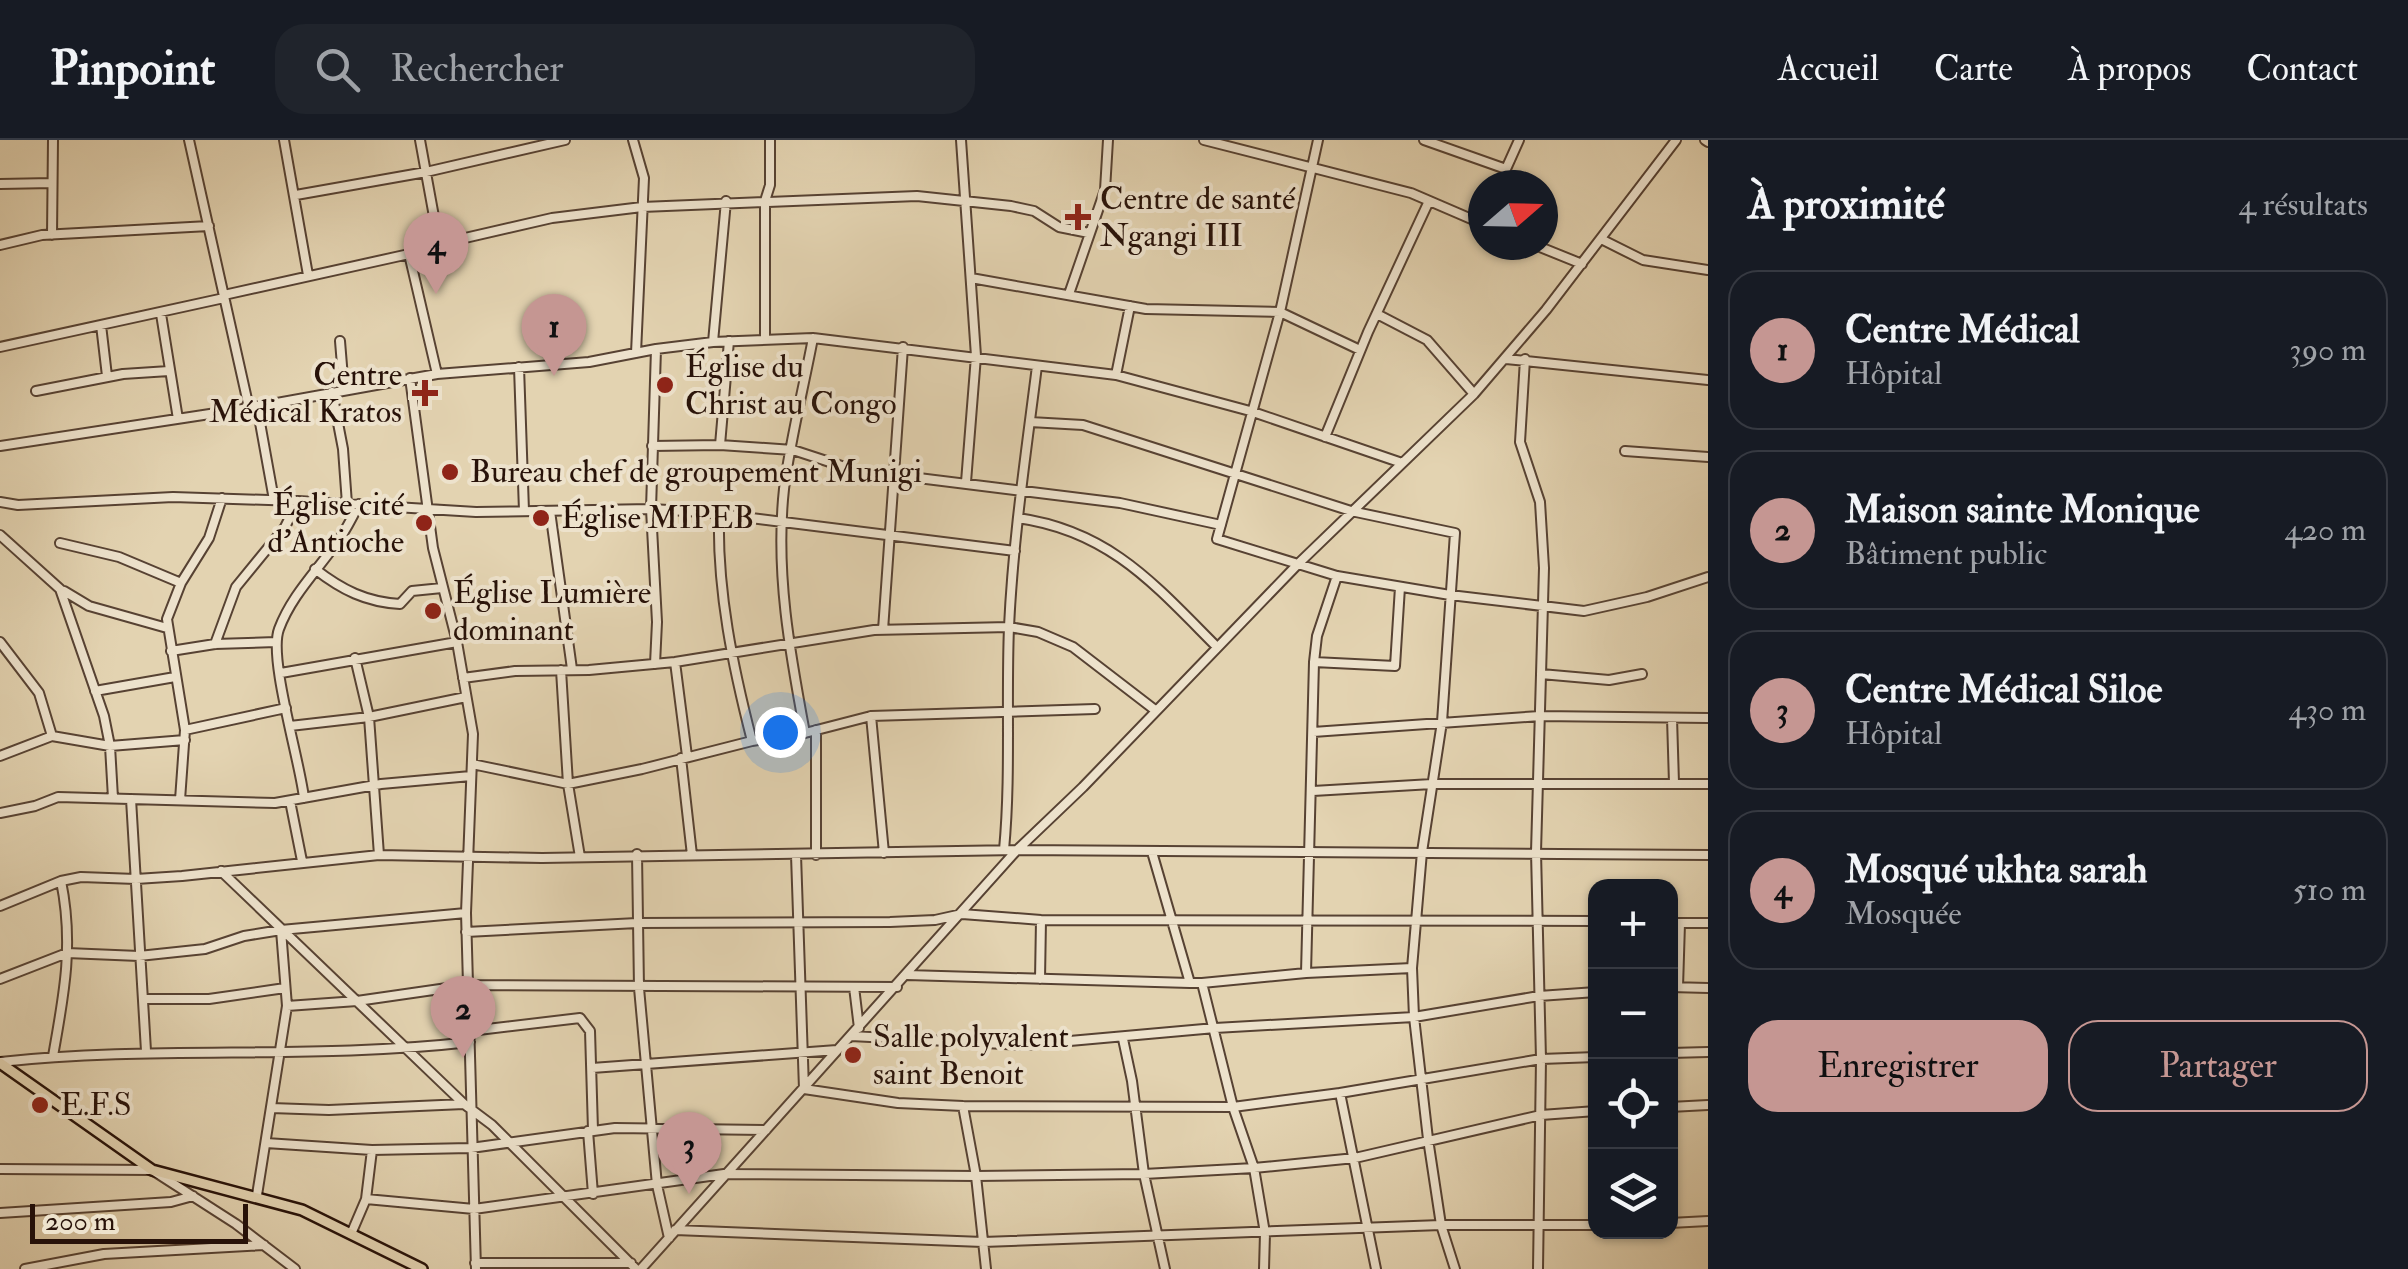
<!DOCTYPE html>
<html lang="fr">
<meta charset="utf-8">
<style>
body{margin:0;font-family:"IM FELL Double Pica",serif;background:#20242c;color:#f1f3f6}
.controls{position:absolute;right:30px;bottom:30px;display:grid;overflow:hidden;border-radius:20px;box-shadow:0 2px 8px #0004}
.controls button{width:90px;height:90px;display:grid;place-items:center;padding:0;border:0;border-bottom:2px solid #363941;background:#171b24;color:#f1f3f6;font:50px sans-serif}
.compass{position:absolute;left:1468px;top:30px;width:90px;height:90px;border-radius:50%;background:#171b24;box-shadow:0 2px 8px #0004;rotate:70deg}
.scale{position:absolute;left:30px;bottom:25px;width:218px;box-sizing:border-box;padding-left:10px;border:5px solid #281209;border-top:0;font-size:28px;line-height:35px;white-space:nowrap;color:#281209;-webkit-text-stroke:8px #ede2cc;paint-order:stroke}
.you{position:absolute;left:780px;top:592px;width:35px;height:35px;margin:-25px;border:8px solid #fff;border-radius:50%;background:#1a73e8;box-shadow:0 0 0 15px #1a73e833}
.badge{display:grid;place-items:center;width:65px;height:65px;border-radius:50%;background:#c59692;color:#111;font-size:32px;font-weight:700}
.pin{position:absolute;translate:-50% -82px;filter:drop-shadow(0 2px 5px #0008)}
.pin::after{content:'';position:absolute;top:52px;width:35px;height:30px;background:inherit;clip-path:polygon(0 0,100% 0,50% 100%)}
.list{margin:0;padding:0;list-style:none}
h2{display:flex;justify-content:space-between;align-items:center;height:130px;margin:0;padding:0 40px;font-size:42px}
h2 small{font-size:32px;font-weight:400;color:#9ea1a6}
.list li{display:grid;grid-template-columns:65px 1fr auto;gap:30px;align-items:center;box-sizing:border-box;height:160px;margin:0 20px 20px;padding:0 20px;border:2px solid #363941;border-radius:30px}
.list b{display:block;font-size:38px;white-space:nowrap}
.list p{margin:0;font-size:32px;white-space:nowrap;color:#9ea1a6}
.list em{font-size:32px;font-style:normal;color:#9ea1a6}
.actions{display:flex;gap:20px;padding:30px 40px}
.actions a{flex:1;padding:22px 0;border:2px solid #c59692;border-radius:30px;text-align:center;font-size:35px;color:#c59692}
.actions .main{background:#c59692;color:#111}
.icon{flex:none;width:55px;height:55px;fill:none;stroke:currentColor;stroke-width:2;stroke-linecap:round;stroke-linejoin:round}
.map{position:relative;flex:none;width:1708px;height:1129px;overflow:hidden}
header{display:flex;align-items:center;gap:60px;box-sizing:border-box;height:140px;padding:0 50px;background:#171b24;border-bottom:2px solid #363941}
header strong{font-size:48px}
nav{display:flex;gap:55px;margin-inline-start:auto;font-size:35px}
.search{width:700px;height:90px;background:#20242c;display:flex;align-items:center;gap:25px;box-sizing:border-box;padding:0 35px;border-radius:30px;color:#9ea1a6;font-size:38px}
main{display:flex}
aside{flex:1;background:#171b24}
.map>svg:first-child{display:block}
</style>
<header>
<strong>Pinpoint</strong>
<div class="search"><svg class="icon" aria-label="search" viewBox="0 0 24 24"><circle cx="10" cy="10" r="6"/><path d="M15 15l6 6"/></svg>Rechercher</div>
<nav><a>Accueil</a><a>Carte</a><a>À propos</a><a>Contact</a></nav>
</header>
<main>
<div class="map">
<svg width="1708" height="1129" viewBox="0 0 1708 1129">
<rect width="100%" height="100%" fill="#e3d3b1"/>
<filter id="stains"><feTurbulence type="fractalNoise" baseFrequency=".002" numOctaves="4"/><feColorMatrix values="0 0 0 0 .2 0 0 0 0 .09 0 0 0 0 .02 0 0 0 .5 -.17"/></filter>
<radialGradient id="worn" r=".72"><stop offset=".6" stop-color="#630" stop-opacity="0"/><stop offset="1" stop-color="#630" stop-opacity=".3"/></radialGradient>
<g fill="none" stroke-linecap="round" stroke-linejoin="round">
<g stroke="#574233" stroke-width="12">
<path id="minor" d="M189,0L249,268
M284,0L308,135
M633,0L644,38L636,213
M961,0L976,216L966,342
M1204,0L1411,53L1483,84
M1318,0L1280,172L1217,399L1337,436L1450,455L1584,471L1647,457L1708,437
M1424,0L1506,29L1519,0
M1705,0L1708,2
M0,44L52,43
M296,55L426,32L565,0
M52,95L53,0
M1601,99L1643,120L1708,130
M439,104L552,78L642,67L917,56L1011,66L1034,71L1059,87L1089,93
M0,105L42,95L209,86
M1535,105L1582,124
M971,138L1146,169L1280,172L1360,210
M1069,154L1105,50L1108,0
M224,155L409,114
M161,174L178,279
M1377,174L1427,200L1474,254
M101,185L107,236
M765,199V61L770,45V0
M340,201L344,250
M713,202L726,61
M0,207L224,158
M1506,219L1708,240
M1525,219L1520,302L1540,362L1544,428L1536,712L1541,919L1538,1129
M519,227L524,371
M437,234L589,222L656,209L713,202L813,198L1116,235L1250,271L1402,323
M1116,235L1130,166
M410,238L433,408L457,502L473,594L466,773L476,1129
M36,251L123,234L169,231
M332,252L343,309L347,364
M257,266L274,360
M1030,282L1083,285L1351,371L1455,393L1442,582L1422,712L1412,828L1414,877L1428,999L1441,1085L1455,1129
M1325,297L1368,192L1429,61
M720,305L729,201
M0,306L249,268L437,234L409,114L439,104L420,0
M652,306L720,305L793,310L854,330L1120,363L1221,385
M1625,311L1708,317
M0,362L18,365L173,357L298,361L476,372L651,369L703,372L1015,411
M550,371L572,529
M719,374C717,451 733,527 752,601
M1018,378C1110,391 1155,445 1217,507
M0,395L60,449L104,576L110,606L113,658
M60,403L119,417L181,443
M315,429C342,450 366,462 400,464L412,451L442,448
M64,451L89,466L167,488
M883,490L903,207
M0,502L39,553L52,596
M215,504L236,447L285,387L298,361
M171,511L215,504L276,502
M355,518L369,577L379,715
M675,522L687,616
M1314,522L1395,526L1400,447
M655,524L657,482L651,369L656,209
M561,530L568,644L580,717
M281,533L457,502
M1541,534L1609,540L1642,534
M463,538L515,531L589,530L675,522L874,490L1009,487L1038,492L1073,507L1155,570
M95,551L175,537
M871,576L884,713
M1672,578L1674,643
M290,586L369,577L466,557
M185,590L286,568
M1313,592L1540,576L1708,578
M805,593C790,513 775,432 784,349C790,301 804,246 813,198
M0,616L52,596L110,606L185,600
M681,618L692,715
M472,624L568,644L642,629L752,601L805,593L871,576L1095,569
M1313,651L1432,644H1708
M304,658C300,621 268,518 279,489C292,454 319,429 340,398C347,388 353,376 359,364
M131,659L146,911
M180,660L185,590L167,479L181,443L209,398L222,358
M290,661L302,721
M0,673L35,666L58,657L275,663L381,644L471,636
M1004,710C1011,635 1006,561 1009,487C1013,400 1026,313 1037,226
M1152,712L1190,843H1202L1233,967L1254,1028L1265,1093L1264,1129
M637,714L639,848L657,1045L669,1098
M796,715L804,949L898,963L963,966L1233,967L1340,953L1541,919L1596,917
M816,715V590
M221,731L464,964L492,985L636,1129
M0,766L61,741L81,737L136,739L182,736L379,715L542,718L1017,710L1708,715
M1670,783H1708
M466,792L637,783L890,782L935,780L962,774L1041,780L1596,781
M1306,833L1314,522L1317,496L1337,436
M907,835L1190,843
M0,839L67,813L139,816L205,809L244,796L281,790L466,773
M1040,839L1041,780
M1202,843L1306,833L1412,828
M854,847L859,888
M1670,847L1708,848
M1678,847L1680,783
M143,859H209L285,848
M287,866L357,861L468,845L897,847
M470,891L580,878L590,891L593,990
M851,896L1025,905L1215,888L1414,877L1539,856L1596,852
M1123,899L1132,941L1144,1034L1165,1129
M1670,913L1708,912
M53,916C64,855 74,804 61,741
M0,922C156,905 314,920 470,902
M592,928L837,910
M1340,953L1376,1129
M963,966L976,1036L986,1129
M1670,967L1708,965
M271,968L329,970L464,964
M588,991L593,1054
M266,1003L372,1010L471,1008L615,988L766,990
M0,1029L152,1030L236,1084L295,1129
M257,1055L287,866L281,790
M366,1059L474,1069L724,1034L976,1036L1144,1034L1254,1028L1355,1018L1541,975L1596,971
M0,1073L171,1062L193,1056
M1670,1083L1708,1081
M675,1090L983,1102L1441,1085H1596
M351,1094L366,1059L372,1010
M475,1123H631
M25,1129L104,1114L264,1105
M641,1129L1017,710L1083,647L1298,424L1474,254L1546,170L1676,0"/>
</g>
<g stroke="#281209" stroke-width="14">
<path id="major" d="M0,923L152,1030L302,1070L422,1129"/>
</g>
<use href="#minor" stroke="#ede2cc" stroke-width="8"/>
<use href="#major" stroke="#e3d3b1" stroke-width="9"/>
</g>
<g fill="#8f2418" stroke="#ede2cc" stroke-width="4">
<path d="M1073 62h10v10h10v10h-10v10h-10v-10h-10v-10h10z"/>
<circle cx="665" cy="245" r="10"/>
<path d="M420 238h10v10h10v10h-10v10h-10v-10h-10v-10h10z"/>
<circle cx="450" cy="332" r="10"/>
<circle cx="541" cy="378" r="10"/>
<circle cx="424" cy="383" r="10"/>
<circle cx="433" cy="471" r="10"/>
<circle cx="853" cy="915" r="10"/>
<circle cx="40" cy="965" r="10"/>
</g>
<g text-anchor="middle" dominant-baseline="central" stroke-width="8" stroke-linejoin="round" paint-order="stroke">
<g font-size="32" fill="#281209" stroke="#ede2cc" text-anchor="start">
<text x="1100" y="59">Centre de santé<tspan x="1100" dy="37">Ngangi III</tspan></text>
<text x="685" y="227">Église du<tspan x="685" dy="37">Christ au Congo</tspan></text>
<text x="402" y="235" text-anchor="end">Centre<tspan x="402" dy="37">Médical Kratos</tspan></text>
<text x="470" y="332">Bureau chef de groupement Munigi</text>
<text x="404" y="365" text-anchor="end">Église cité<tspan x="404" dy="37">d'Antioche</tspan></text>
<text x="561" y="378">Église MIPEB</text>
<text x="453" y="453">Église Lumière<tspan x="453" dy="37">dominant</tspan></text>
<text x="873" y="897">Salle polyvalent<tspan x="873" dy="37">saint Benoit</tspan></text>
<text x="60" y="965">E.F.S</text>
</g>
</g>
<rect width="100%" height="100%" filter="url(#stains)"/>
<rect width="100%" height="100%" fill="url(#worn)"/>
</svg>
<div class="controls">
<button>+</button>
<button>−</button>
<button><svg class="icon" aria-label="locate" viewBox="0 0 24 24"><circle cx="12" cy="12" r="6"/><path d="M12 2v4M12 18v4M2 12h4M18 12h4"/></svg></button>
<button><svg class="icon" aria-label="layers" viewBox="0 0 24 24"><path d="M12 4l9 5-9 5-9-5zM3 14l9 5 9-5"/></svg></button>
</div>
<svg class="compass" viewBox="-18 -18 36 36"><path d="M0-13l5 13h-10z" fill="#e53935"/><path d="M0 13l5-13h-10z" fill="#9ea1a6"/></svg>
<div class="scale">200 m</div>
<div class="you"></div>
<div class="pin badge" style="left:554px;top:236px">1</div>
<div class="pin badge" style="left:463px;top:918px">2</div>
<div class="pin badge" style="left:689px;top:1054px">3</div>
<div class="pin badge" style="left:436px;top:154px">4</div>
</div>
<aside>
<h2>À proximité<small>4 résultats</small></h2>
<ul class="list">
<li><span class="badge">1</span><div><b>Centre Médical</b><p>Hôpital</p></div><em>390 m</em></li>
<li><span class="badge">2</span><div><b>Maison sainte Monique</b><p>Bâtiment public</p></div><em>420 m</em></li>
<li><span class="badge">3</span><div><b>Centre Médical Siloe</b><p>Hôpital</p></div><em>430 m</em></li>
<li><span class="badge">4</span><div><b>Mosqué ukhta sarah</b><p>Mosquée</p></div><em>510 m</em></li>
</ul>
<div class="actions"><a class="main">Enregistrer</a><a>Partager</a></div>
</aside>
</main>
